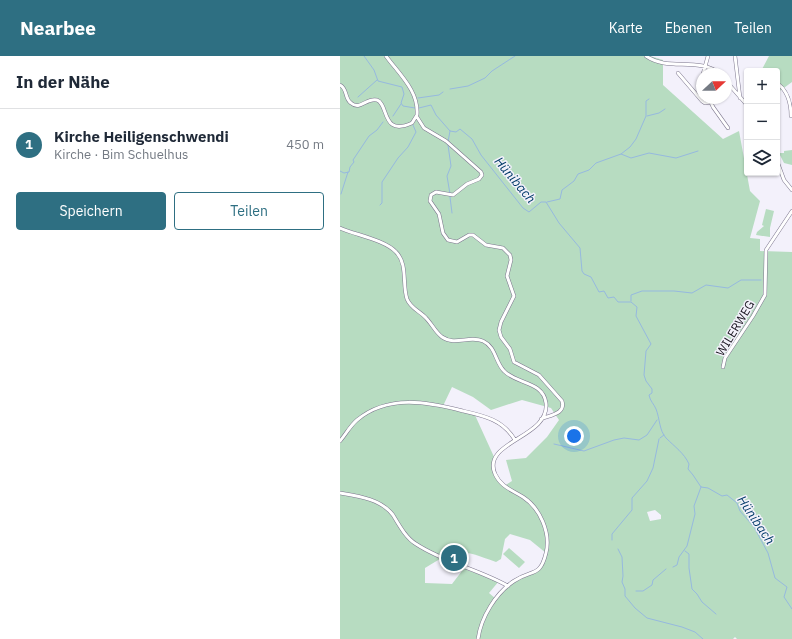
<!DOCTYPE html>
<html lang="de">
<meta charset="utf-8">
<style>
body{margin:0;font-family:"IBM Plex Sans",sans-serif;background:#f6f6f7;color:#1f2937}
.controls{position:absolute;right:12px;top:12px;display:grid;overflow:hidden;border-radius:4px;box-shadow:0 1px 3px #0004}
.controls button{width:36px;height:36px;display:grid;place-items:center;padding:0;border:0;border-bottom:1px solid #e0e1e3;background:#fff;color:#1f2937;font:20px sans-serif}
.compass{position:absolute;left:356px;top:12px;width:36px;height:36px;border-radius:50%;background:#fff;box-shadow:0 1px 3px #0004;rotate:68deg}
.you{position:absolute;left:234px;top:380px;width:14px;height:14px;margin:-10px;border:3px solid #fff;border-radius:50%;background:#1a73e8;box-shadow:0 0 0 6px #1a73e833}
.badge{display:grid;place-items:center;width:26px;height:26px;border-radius:50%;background:#2e6f82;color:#fff;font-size:13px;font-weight:700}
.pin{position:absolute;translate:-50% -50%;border:2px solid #fff;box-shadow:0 1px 4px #0006}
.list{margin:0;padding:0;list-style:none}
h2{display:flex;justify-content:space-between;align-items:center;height:52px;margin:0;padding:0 16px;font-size:17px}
h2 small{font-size:13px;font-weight:400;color:#747a83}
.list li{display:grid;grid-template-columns:26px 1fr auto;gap:12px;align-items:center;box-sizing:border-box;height:72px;padding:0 16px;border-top:1px solid #e0e1e3}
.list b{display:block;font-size:15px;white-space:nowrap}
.list p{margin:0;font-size:13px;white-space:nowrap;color:#747a83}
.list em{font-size:13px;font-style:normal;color:#747a83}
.actions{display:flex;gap:8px;padding:12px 16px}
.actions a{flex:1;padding:9px 0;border:1px solid #2e6f82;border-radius:4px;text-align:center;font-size:14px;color:#2e6f82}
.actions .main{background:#2e6f82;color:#fff}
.icon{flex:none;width:22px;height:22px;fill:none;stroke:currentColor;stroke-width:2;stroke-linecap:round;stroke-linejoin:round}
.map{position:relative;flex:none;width:452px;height:583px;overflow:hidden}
header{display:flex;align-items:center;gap:24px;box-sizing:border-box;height:56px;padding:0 20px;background:#2e6f82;color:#fff}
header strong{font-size:19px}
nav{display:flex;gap:22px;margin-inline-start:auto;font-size:14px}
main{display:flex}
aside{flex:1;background:#fff}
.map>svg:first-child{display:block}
</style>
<header>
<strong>Nearbee</strong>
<nav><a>Karte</a><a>Ebenen</a><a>Teilen</a></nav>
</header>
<main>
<aside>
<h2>In der Nähe<small></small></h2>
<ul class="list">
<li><span class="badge">1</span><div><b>Kirche Heiligenschwendi</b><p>Kirche · Bim Schuelhus</p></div><em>450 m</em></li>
</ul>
<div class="actions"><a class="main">Speichern</a><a>Teilen</a></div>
</aside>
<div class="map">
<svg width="452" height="583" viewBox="0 0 452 583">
<rect width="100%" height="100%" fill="#f3f1fb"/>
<path fill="#b7dcc1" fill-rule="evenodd" d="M0,0H310L323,4V29L383,83L399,75L410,135L420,145L410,182L420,183V195L452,196V583H397L395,581L393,583H0ZM112,331L133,341L151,354L182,344L211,352L219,364L207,381L186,402L166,404L172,425L164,430L155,417V403L134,357L103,350ZM315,454L321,459V463L310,465L307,456ZM170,478L190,484L206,497L198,515L171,527L156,543L149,537L159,525L127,514L128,512L125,511L112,528L85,527V512C118,491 120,493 156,506L161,503L165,483Z
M429,0H452V26L437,37V15H421Z
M452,94V109L444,107L439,97H444V95Z
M426,153L434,155L430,172V181L416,179L417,176L424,170L422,169Z
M169,492L185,506L179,512L163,498Z"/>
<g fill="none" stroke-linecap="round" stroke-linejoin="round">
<path stroke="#96b9df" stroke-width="1" d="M24,0L34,14L38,25L62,31L64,38L61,47L63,50L75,52
M110,33L128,30L145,22L152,15L175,0
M18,41L37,24
M78,42L99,39L103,36
M79,52L91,49L96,59L110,75L116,76L120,73L132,83L141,99L183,152L189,156L201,146H206L219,167L240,192L242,215L244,218L251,221L259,236L264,235L268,242L274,241L278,246H291L297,251L296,260L311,288L306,295L304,319L306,325L312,333V337L309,339C310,345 314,348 316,353C320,363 319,374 326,382C335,391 344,397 349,408L348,413L353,419L361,431L368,432L382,440L387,439L397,447L400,455L414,471L428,497L435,522L447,531L444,541L452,553
M53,60L61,48
M307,60L319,57L325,53
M108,86L110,75
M108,89L111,110L107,120L110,138
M281,98L290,91L296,83L306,60V45L309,43
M0,115L4,117L9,116L10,111L14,106L13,104L29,80L37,74L43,66
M1,138L8,116
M110,141L112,157
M207,146L220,143L222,134L234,125L238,118L249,114L256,107L281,98L291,102L309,97L336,102L358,95
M40,149L42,147V126L58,102L68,91L76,76L73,69
M291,245V239L302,235H334L352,237L366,229L388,232L401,224H421
M320,382L324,379
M214,388L244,395L274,384L284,382L299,384L307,379L317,364
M272,484V478L292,454V442L307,425L313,412L319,383
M278,493L282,501L283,520L282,526L285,533V540L295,552L307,562L342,571L355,576L363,583
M345,495L349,498V512L352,533L357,538L362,546L376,558
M333,511L337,509L339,501L347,490L355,458L354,450L361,431
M296,535H303L312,529L313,524L326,513"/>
<g stroke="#7c768d" stroke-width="4">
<path id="minor" d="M306,0C329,16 357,0 381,18
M395,0L400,42
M338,17L362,45L365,47L371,46
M363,18L368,0
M386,25L407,49
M437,27C448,35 451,47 451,60
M0,29C8,33 4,42 11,47C20,55 27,41 37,44C49,48 41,81 72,67L77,59C79,35 59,18 46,0
M369,42L373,51L388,72
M77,61L84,72L106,85L141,116L142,119L139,123L127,128L113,139L96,136L91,139L90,145L99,158L103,177L108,184L117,186L129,179H133L146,189L163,192L170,199L171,204L167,220L174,240L161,266L159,274L161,281L170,293L174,306L199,319L222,345C226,358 210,359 201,363
M437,105L444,124L452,134
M0,172C16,179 45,184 56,196C68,208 62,228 67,243C71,253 80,255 86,262C92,268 95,276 102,281C115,290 130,279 143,285C156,291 155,306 164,315C176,328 203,325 206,347C210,382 141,385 155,418C161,431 172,434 183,441C200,452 211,477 206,497C200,522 192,513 174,525C156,537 141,561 138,583
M383,311L385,302L413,260L425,239L426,194L452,155
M0,385C6,378 10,370 17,364C48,338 88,346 123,355C145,360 163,364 175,384
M0,437C18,440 41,443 53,459C59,469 66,482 76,488C105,507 138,513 168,530"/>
</g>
<use href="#minor" stroke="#fff" stroke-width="3"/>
</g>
<g text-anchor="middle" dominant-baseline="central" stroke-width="3" stroke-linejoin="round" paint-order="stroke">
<g font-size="12" fill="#18151e" stroke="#f3f1fb">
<text transform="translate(395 272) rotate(-59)">WILERWEG</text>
</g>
<g font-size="13" font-style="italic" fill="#033b69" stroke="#f3f1fb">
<text transform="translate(175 124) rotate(50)">Hünibach</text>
<text transform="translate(416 464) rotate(56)">Hünibach</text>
</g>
</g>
</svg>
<div class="controls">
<button>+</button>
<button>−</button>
<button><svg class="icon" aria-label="layers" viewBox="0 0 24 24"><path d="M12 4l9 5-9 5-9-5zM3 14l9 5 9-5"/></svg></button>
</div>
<svg class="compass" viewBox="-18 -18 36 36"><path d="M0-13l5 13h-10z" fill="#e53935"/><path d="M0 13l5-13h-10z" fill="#747a83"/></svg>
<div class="you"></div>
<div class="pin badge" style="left:114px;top:502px">1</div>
</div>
</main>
